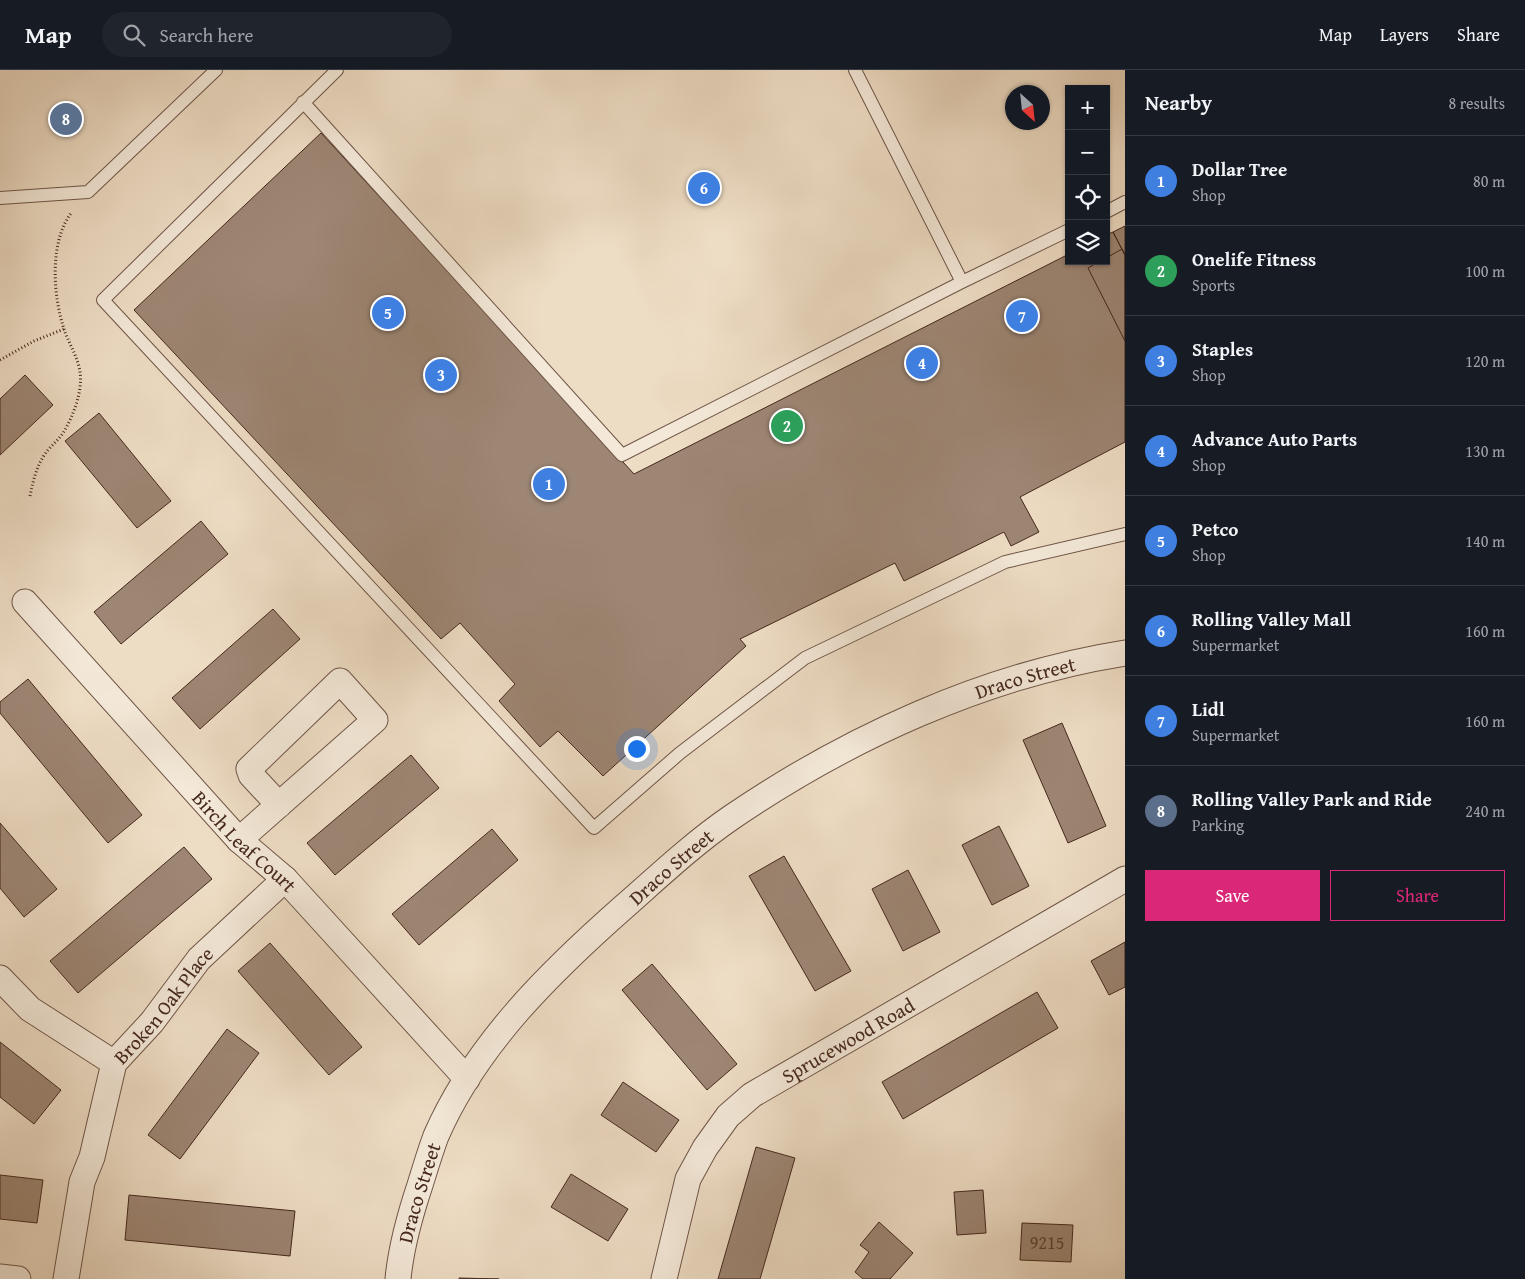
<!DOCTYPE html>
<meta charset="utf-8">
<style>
body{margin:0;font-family:"Gentium Book Plus",serif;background:#20242c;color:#f1f3f6}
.controls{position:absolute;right:15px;top:15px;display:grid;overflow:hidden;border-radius:0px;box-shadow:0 1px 4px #0004}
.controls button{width:45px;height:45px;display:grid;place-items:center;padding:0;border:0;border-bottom:1px solid #363941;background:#171b24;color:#f1f3f6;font:25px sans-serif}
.compass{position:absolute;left:1005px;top:15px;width:45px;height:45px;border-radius:50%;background:#171b24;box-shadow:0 1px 4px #0004;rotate:153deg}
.you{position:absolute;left:636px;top:678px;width:18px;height:18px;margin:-12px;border:4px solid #fff;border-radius:50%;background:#1a73e8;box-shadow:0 0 0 8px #1a73e833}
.badge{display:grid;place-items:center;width:32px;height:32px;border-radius:50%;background:#db2777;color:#fff;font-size:16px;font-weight:700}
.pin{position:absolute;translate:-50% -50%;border:2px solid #fff;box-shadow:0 1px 5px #0006}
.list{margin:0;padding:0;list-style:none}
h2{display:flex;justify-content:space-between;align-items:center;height:65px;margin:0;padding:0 20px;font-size:21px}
h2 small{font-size:16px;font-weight:400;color:#9ea1a6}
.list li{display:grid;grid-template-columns:32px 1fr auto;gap:15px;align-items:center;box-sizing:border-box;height:90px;padding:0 20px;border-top:1px solid #363941}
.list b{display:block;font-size:19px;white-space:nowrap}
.list p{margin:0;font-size:16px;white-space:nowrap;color:#9ea1a6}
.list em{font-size:16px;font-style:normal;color:#9ea1a6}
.actions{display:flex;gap:10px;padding:15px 20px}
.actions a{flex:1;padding:11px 0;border:1px solid #db2777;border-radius:0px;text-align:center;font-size:18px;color:#db2777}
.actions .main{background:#db2777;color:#fff}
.icon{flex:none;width:28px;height:28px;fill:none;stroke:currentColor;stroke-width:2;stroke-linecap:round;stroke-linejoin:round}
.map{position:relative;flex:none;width:1125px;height:1209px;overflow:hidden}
header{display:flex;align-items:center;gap:30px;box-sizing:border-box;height:70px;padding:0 25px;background:#171b24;border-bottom:1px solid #363941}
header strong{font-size:24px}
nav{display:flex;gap:28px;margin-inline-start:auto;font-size:18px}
.search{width:350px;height:45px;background:#20242c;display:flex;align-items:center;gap:12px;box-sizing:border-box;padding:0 18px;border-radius:28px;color:#9ea1a6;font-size:19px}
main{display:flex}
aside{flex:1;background:#171b24}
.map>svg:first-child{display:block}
</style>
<header>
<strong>Map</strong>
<div class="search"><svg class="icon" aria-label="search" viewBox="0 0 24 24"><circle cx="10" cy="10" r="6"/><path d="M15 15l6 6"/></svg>Search here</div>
<nav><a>Map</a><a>Layers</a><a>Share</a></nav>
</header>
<main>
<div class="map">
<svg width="1125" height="1209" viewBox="0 0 1125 1209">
<rect width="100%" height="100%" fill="#eeddc5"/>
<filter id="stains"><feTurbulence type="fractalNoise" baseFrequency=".004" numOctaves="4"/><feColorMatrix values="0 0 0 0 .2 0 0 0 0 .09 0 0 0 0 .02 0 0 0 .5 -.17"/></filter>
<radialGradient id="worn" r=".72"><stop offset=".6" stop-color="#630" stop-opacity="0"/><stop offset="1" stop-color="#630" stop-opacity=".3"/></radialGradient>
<path fill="#9d8674" stroke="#45281d" d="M321,63L634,404L1069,184V191H1106V165L1113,162L1125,185V372L1020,427L1039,462L1011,476L1004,462L904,511L895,493L740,569L746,576L603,706L558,661L540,677L499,631L515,614L460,553L441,569L134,240Z
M1125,156V185L1113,162Z
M1122,179L1125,185V271L1088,198L1100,191H1106V188Z
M25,305L53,335L0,385V329Z
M99,343L171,431L137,458L65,371Z
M201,451L228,484L121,574L94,542Z
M273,539L300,569L200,659L172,628Z
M28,609L142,745L108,773L0,643V632Z
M1062,653L1106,756L1068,773L1023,670Z
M411,685L439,718L335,805L307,773Z
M0,753L57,819L24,847L0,818Z
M999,756L1029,816L992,835L962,775Z
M492,759L518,790L419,875L392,844Z
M184,777L212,809L78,923L50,891Z
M784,786L851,901L815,921L749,806Z
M908,800L940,862L903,881L872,819Z
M1125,872V917L1109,925L1091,891Z
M270,873L362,977L329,1005L238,901Z
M652,894L737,994L707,1020L622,920Z
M1037,922L1058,958L903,1049L882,1012Z
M227,959L259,983L180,1089L148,1065Z
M0,972L61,1020L34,1054L0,1027Z
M623,1012L679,1050L656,1082L601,1045Z
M756,1077L795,1088L760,1209H718Z
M571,1104L628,1139L608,1171L551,1137Z
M0,1105L43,1110L37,1153L0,1149Z
M983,1120L986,1163L957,1165L954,1122Z
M129,1125L295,1141L290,1186L125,1170Z
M879,1152L913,1183L890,1209H863L855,1202L869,1182L860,1175Z
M1022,1153L1073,1155L1071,1192L1020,1190Z
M459,1208L499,1209H459Z"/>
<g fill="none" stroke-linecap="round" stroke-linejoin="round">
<g stroke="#6f5547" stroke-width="14">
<path id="service" d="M337,0L103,230L594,758L680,683L805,588L1005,492L1125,464
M855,0L962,212
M303,32L622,385L962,212L1069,160
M0,128L88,122L216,0
M1106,142L1125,132"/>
</g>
<g stroke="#6f5547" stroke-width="27">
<g id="minor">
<path id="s1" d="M25,532L239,770L285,809L467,1009"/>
<path d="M239,770L375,650L340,611L249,699L251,705L279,735"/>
<path d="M0,908L30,939L114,993"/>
<path d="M0,1207L18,1209"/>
<path id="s2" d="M66,1209L82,1112L92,1087L114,993L152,952L199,889L285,809"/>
<path id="s3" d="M398,1209C401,1177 410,1145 420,1115C425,1099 430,1082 436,1066C476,974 551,901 626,835C660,805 694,773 732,747C848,668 985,605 1125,583"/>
<path id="s4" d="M664,1209L688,1109L705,1078L728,1046L752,1025L1125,809"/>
</g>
</g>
<path stroke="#45281d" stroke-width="3" stroke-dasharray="1 2.5" stroke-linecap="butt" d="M0,290L34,271L64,259
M30,426C33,411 36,399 43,387C48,378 57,372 63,363C73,347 83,321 80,302C78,287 68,272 64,259C53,226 49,171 72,142"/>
<use href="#service" stroke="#f4e9d9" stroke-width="12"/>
<use href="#minor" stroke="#f4e9d9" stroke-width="25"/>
</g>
<g text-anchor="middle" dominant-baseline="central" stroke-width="5" stroke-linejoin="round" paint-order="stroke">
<g font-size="18" fill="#5b4033">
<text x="1047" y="1172">9215</text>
</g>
<g font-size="20" fill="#45281d" stroke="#f4e9d9">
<text stroke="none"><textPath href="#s3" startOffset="914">Draco Street</textPath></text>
<text stroke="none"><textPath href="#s1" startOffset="325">Birch Leaf Court</textPath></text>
<text stroke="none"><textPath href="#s3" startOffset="509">Draco Street</textPath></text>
<text stroke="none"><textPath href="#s2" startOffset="298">Broken Oak Place</textPath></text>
<text stroke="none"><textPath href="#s4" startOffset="320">Sprucewood Road</textPath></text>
<text stroke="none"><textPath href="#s3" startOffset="89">Draco Street</textPath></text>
</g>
</g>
<rect width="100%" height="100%" filter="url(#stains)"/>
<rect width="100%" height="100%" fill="url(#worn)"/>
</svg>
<div class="controls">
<button>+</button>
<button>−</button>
<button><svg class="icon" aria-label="locate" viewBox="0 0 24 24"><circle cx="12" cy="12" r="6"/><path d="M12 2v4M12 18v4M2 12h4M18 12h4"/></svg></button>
<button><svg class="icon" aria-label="layers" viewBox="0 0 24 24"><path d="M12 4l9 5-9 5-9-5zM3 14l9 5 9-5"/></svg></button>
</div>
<svg class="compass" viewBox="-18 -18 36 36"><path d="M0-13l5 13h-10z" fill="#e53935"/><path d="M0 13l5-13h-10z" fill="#9ea1a6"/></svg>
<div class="you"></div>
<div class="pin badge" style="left:549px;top:414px;background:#3f7fe0">1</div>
<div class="pin badge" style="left:787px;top:356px;background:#2e9e5b">2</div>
<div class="pin badge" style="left:441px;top:305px;background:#3f7fe0">3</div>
<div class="pin badge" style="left:922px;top:293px;background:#3f7fe0">4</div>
<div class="pin badge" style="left:388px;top:243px;background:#3f7fe0">5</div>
<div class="pin badge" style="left:704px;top:118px;background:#3f7fe0">6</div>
<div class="pin badge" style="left:1022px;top:246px;background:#3f7fe0">7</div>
<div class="pin badge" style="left:66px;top:49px;background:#5c6f8a">8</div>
</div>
<aside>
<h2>Nearby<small>8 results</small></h2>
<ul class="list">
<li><span class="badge" style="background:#3f7fe0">1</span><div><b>Dollar Tree</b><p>Shop</p></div><em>80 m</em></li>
<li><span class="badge" style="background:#2e9e5b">2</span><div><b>Onelife Fitness</b><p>Sports</p></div><em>100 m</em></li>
<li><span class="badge" style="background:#3f7fe0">3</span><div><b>Staples</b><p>Shop</p></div><em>120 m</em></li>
<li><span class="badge" style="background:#3f7fe0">4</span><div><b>Advance Auto Parts</b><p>Shop</p></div><em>130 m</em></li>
<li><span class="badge" style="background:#3f7fe0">5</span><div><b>Petco</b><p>Shop</p></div><em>140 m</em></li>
<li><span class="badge" style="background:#3f7fe0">6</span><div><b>Rolling Valley Mall</b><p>Supermarket</p></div><em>160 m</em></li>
<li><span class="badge" style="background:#3f7fe0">7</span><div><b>Lidl</b><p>Supermarket</p></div><em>160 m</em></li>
<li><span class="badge" style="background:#5c6f8a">8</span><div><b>Rolling Valley Park and Ride</b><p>Parking</p></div><em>240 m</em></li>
</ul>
<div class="actions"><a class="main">Save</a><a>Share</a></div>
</aside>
</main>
